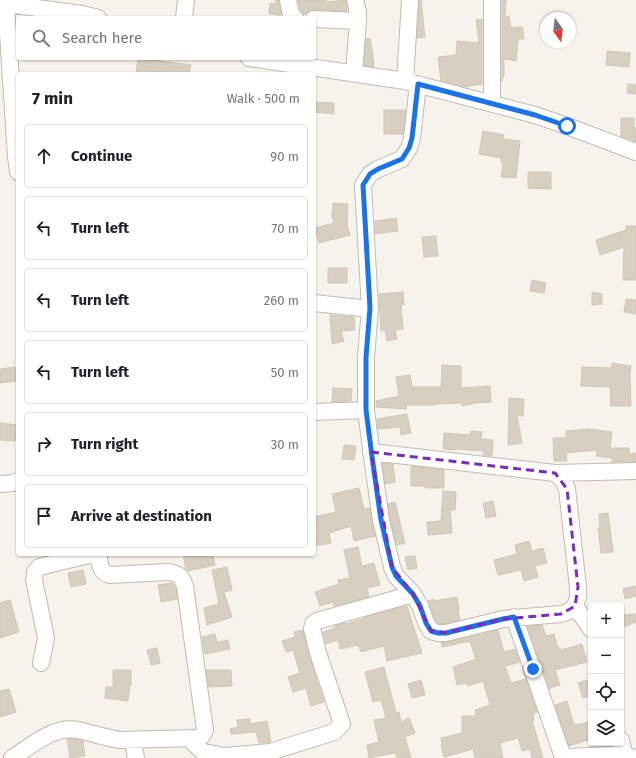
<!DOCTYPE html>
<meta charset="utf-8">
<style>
body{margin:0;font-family:"Fira Sans",sans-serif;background:#f6f6f6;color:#202124}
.controls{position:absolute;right:12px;bottom:12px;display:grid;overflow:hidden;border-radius:4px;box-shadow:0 1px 3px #0004}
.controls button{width:36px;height:36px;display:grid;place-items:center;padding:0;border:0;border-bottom:1px solid #e0e0e0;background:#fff;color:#202124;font:20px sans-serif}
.compass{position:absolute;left:540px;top:12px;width:36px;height:36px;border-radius:50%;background:#fff;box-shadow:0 1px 3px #0004;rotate:166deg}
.stop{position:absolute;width:12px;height:12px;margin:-9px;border:3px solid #1a73e8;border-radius:50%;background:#fff}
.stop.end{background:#1a73e8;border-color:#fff;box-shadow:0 1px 4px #0008}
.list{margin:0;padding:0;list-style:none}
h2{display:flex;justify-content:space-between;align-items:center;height:52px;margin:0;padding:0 16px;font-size:17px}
h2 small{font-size:13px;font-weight:400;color:#757577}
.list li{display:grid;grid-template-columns:26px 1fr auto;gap:12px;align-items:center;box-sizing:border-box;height:64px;margin:0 8px 8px;padding:0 8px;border:1px solid #e0e0e0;border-radius:4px}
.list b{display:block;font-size:15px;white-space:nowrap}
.list em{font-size:13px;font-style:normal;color:#757577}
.icon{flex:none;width:22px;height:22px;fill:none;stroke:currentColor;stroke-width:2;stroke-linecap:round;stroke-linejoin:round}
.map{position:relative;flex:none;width:636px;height:758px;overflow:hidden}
.search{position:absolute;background:#fff;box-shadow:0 1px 3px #0004;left:16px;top:16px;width:300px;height:44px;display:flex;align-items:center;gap:10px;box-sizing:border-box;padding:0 14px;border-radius:4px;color:#757577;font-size:15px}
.panel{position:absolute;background:#fff;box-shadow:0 1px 3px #0004;left:16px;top:72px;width:300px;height:484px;border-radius:4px}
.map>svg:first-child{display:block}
</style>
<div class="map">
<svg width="636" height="758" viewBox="0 0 636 758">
<rect width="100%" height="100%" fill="#f6f3ec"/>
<path fill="#d8cfc1" stroke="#d3c7b4" d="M275,0H279L281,15L269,14L270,3L277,4Z
M298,0H326V2L346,0L347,11L314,10H310L306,14H303L300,10Z
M419,0H421L425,37L417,38Z
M502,0H506L505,17L509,16L511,28L522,27L524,39H518L516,61L504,59V77H502V82Z
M482,19V84L465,87L441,81L438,57L456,55L457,41L479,43L476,20Z
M370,38L373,56L374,67L364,65L366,39Z
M607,51L630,53L629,67L606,65Z
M138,58L191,65L189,74H179L149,71V74H136Z
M628,84L636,85V94L627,93Z
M314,102L334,103V114L314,112Z
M384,110H406L403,134H384Z
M621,118H634V128H636V142L621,136Z
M483,131L504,135L503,139L520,141L516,178L501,177L503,163L501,162V158L479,154Z
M528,172H551V189L528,188Z
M333,203L348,204L347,225L350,235L319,243L315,228L334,223L332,216Z
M396,218L398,231L375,234V221Z
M626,226H636V280H623L624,247L600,255L596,240L626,230Z
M436,236L438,256L424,257L422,237Z
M328,268H347V283H328Z
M532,280L546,283L544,293L530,291Z
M403,292L404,305H401L403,329L395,330L397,339L387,341L385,330L381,331L379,294Z
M592,292L602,294V304L592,305Z
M626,299L636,300V314L624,312Z
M330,315L354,317L355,330L341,331L344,341L332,344Z
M612,363L631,366L630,372L631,406H611L610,387L581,386L582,367L611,368Z
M442,365L461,366V388L490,386L491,402L476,403L462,406V403L434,404V405H406V409L376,407V401L399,396L396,377L410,375L412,387H441Z
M15,367L17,381L0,383V369Z
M333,388L352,389L351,401L332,402Z
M509,398L524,399L523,416H517L522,443L508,445Z
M407,414L411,433L401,435L400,427L378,429L377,419Z
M0,423L17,425L15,441L0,440Z
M589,429L612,432L610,448H629V454L636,453V462H612V458L596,456L597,450L566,453L567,461H554L553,438H566V431Z
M471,431L482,432L481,439L493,440L492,456L483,455L484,451L455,449V450L443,449L444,433L470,435Z
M344,445L356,446L354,460L342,459Z
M382,463L393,464L395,482L385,484Z
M411,466L444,470V488H425V486H411Z
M359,488L364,509L370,508L375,536L354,541L351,526L329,533L331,543L314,546V517L336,512L332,494Z
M443,491L456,492L455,510H450L452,533L428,535L427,522L441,521Z
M493,501L496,516L486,518L483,503Z
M395,502L405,543L396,545L390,518L388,504Z
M608,513L613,552L601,553L598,528H600L599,514Z
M529,541L532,551L543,548L547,563L535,566L538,577L524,581L521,570L498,575L494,560L517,554L515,545Z
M358,547L362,566L374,563L380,585L367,588L369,597L334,606L333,602L320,606L315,592L339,584L338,580L350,578L344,550Z
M183,554H213L215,565L188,571L186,569Z
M415,556L417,568L408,570L405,557Z
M227,567L232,590L224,592L232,617L207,625L204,608L219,604L212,570Z
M83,570L86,584L71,587L68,573Z
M172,583L176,588L177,599L161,602L158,585Z
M636,586V596L625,599L623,589Z
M457,597L459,610H458L460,620L445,624L437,623L435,619L428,601L434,599V601Z
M10,600L19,632L0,638V603Z
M407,606L422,653L387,661L384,646L361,652L358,645L340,649L338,640L326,644L323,632L335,628V626L346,623V624L365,618V617Z
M636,614V622L621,628V615Z
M542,625L546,636L554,634L558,648H560L561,650L582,644L587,662L555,670L560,685L549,688L550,690L527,626Z
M303,630L309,656L324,702L311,706L306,688L293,692L288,677L300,673L293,650L286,652L282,641L295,637L294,632Z
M498,630L504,652L515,649L520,662L505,666L511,683L526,679L537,712L533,713L534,720H532L543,758H532L530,749L522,751L518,738L500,743L503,758H475L473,749L444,757L441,745H442L441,738L462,733V716H476L475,710L490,705L483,681L468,686L466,683L457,685L453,667L476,659L470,641L442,647L441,642H448Z
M215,634L217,642L228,640L230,649L205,654L202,637Z
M157,648L160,663L151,665L147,650Z
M384,667L396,713L399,712L401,722L409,718L415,733L405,737L411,758H397L395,753L369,758L367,745L379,742L374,720L386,718L381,700L373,702L365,672Z
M113,670H131V685H130L128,701L105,698L106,687H113Z
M206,670H231L232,686L209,687Z
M591,679V696L583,698L578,683Z
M421,680L425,695L412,698L408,684Z
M9,689L16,712L0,717V691Z
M567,701L574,725L591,722V739L569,746L555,705Z
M250,719V724L267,721L271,742L259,743L256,732L231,734L230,729L238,727L237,720Z
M67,739H77L83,741L85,756L70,758Z"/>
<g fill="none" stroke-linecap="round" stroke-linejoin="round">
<g stroke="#c2bbae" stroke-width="18">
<path id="minor" d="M288,0L290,11L292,17L295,18
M0,3L82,14L98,18
M6,3L16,157L18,172
M184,18L186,0
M314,19L358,21
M249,58L405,81L535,115L567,126L636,152
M354,73L358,21V12L355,0
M405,81L410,0
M492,104V0
M314,303L370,309
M314,412L366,410
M371,452L555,473L563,480L567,489L578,587V597L575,606L570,611L561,614L503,619L446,633H438L431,631L426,623L420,606L413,594L396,576L392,567L381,520L373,464L366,410V357L370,309L363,185L370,174L378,169L402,159L409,148L412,138L418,84
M555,473L636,471
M0,484L13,483L18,481
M575,606L591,629
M514,617L554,731L562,754L565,756L570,757L624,754L631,757L632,758
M41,663L46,638L34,580L35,572L39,567L93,554
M188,738L203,752L225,756L270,752L334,732L342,724L318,653L312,629L313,624L317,621L413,594
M133,740L136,758
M621,740L624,754
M12,758C31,746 54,725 78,730C92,733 106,738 120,740L196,738L202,736L205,730L185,586C181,575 179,574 168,572L109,575C100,572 99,563 99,554"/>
</g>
<use href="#minor" stroke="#fff" stroke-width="16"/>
</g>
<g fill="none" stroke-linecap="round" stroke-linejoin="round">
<path stroke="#1a73e8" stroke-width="5" d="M533,669L514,617L503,619L446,633H438L431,631L426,623L420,606L413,594L396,576L392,567L381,520L373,464L366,410V357L370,308L363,185L370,174L378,169L402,159L409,148L412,138L418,84L535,115L567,126"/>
</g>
<path fill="none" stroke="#7b2cbf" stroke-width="3" stroke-dasharray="8 5" stroke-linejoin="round" d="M371,452L555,473L567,489L578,587L575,606L561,614L503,619L446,633L431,631L413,594L392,567Z"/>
</svg>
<div class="controls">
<button>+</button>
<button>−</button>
<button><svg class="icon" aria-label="locate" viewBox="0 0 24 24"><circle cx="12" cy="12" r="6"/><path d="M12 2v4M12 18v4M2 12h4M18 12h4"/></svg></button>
<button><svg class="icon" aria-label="layers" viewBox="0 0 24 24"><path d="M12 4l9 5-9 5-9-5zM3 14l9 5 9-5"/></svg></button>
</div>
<svg class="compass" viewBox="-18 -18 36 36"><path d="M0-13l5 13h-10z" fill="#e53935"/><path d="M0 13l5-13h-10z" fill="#757577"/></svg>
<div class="stop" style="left:567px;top:126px"></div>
<div class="stop end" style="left:533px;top:669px"></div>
<div class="search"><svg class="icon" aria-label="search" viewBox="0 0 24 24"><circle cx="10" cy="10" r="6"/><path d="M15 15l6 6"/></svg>Search here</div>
<section class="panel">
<h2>7 min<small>Walk · 500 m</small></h2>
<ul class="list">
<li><svg class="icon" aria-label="ahead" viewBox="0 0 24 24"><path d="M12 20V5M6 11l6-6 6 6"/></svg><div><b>Continue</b></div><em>90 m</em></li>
<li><svg class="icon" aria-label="left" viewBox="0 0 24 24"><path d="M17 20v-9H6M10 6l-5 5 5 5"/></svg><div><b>Turn left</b></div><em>70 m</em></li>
<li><svg class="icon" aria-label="left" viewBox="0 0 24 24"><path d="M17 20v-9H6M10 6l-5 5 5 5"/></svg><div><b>Turn left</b></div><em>260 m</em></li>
<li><svg class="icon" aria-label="left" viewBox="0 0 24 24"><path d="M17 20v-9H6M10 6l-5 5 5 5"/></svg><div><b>Turn left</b></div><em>50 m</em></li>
<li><svg class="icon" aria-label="right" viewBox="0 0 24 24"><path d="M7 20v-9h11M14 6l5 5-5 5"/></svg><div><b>Turn right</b></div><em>30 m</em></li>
<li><svg class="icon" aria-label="arrive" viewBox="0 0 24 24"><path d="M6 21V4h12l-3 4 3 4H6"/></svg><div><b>Arrive at destination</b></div></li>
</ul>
</section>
</div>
